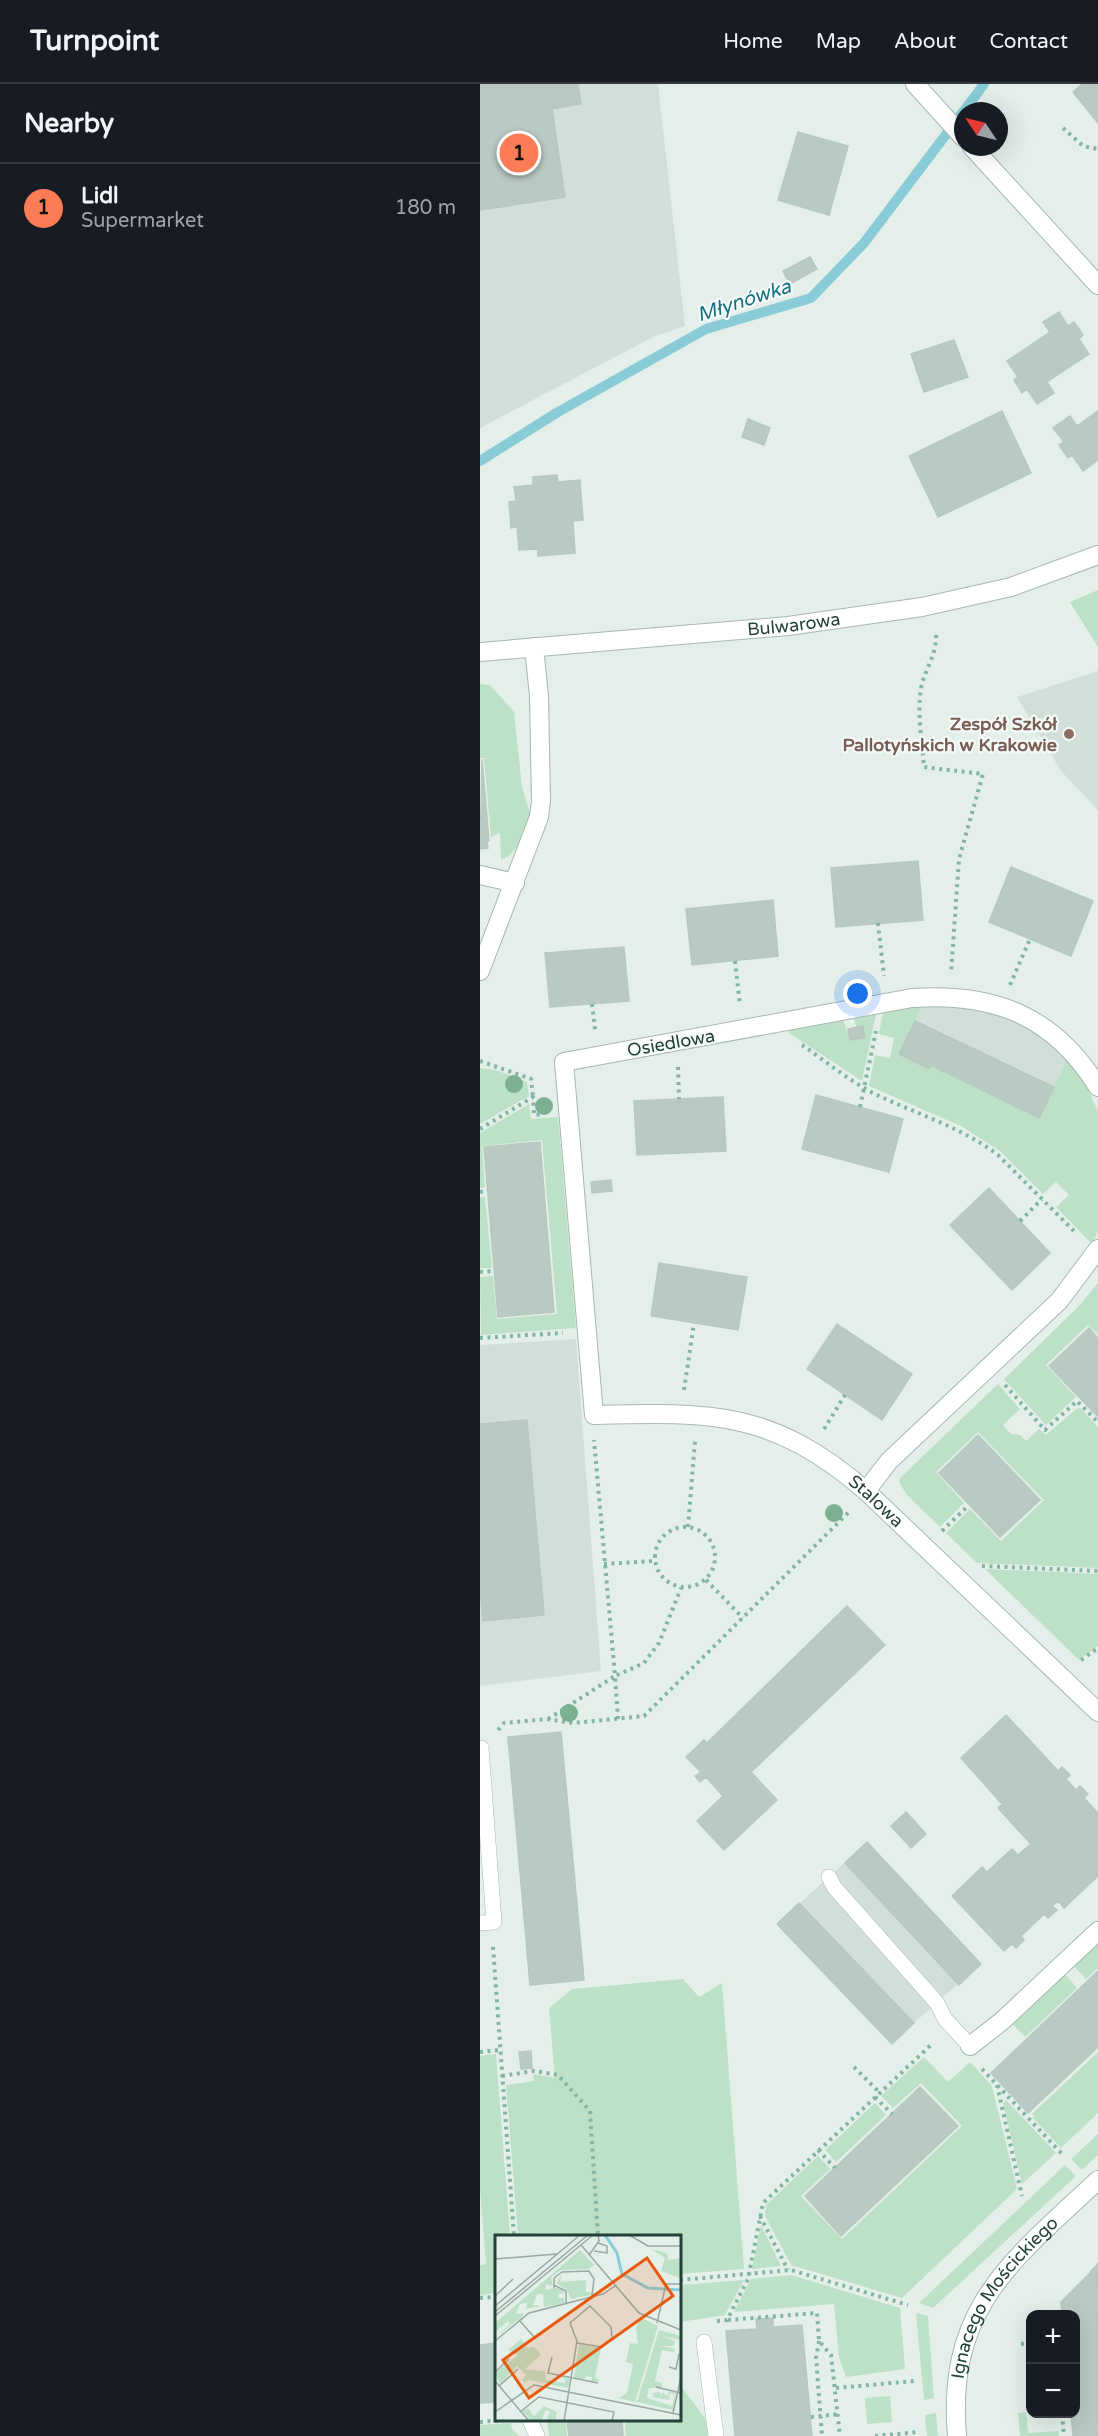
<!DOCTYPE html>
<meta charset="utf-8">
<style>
body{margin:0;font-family:"Varela Round",sans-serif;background:#20242c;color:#f1f3f6}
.controls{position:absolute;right:18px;bottom:18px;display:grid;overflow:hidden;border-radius:12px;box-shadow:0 6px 24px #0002}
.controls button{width:54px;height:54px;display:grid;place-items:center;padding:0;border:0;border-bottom:2px solid #363941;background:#171b24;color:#f1f3f6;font:30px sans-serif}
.compass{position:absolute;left:474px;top:18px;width:54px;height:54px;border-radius:50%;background:#171b24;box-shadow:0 6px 24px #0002;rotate:305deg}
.you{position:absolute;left:378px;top:910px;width:21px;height:21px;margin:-15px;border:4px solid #fff;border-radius:50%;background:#1a73e8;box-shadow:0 0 0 9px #1a73e833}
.badge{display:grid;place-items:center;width:39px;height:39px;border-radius:50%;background:#fc7d55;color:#111;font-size:20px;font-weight:700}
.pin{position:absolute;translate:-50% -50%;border:3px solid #fff;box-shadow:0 2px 6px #0006}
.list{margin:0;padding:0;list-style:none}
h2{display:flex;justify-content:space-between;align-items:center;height:78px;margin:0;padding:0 24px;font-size:26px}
h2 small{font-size:20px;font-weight:400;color:#9ea1a6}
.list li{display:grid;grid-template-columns:39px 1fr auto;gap:18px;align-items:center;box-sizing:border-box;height:90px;padding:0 24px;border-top:2px solid #363941}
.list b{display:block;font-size:22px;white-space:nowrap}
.list p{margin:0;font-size:20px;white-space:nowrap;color:#9ea1a6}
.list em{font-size:20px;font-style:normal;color:#9ea1a6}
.map{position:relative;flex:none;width:618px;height:2352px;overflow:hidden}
header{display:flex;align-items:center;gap:36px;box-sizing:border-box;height:84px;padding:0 30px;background:#171b24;border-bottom:2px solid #363941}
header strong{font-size:28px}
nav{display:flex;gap:33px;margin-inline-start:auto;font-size:21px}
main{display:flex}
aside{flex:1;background:#171b24}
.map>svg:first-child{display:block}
</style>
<header>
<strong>Turnpoint</strong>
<nav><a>Home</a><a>Map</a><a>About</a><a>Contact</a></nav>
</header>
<main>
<aside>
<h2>Nearby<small></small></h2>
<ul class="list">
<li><span class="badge">1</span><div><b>Lidl</b><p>Supermarket</p></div><em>180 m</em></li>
</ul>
</aside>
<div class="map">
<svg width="618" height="2352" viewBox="0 0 618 2352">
<rect width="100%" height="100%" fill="#e4efea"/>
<path fill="#d2dfd9" d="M0,0H178L205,242L173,253L0,344Z
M618,587V726L581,687L537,613Z
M458,920L500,924L544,940L587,975L559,1034L451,982L449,985L419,970L442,922Z
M96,1255L121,1587L0,1602V1261Z
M387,1758L501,1880L434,1939L297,1840Z"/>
<path fill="#bce1c6" d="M618,506V563L590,518Z
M0,600L10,601L34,628L42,703L51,733L40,759L29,772L21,776L20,749L11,753L4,674H0Z
M442,922L420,970L449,985L451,981L559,1034L587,975L606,1001L618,1027V1147L612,1160L576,1123L589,1111L576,1098L563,1110L520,1067L483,1043L389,1002L395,971L410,974L414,954L399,950L403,928Z
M396,930L382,997L309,949V946L363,936L370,956L384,954L383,943H376L374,934Z
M0,984L16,986L47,998L49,1012L0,1040Z
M49,1020L51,1035L78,1033L96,1244L1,1251L0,1193L13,1192L17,1235L77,1230L62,1056L2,1062L5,1103L0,1104V1049Z
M0,1113H5L12,1184H0Z
M618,1199V1250L608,1241L566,1281L596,1313L566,1341L524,1295L598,1223Z
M518,1300L540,1325L523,1341L531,1350L540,1351L546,1357L559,1345L566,1351L596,1325L600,1324L618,1343V1484L497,1479L466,1449L490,1425L521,1457L564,1416L498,1348L456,1388L484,1419L460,1443L427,1411L419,1398L420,1394Z
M505,1485L618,1490V1562L599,1576Z
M618,1857V1884L606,1895L593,1881Z
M584,1889L597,1904L545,1953L532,1939Z
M203,1895L219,1913L242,1899L264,2185L200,2190V2152H69L68,2149L38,2151L26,2001L54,1997L53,1990L75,1994L69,1924L92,1905Z
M618,1968V2029L581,2064L553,2034L555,2032L552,2030Z
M16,1970L30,2152H16V2209L0,2211V2181L6,2180L0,2105V1972Z
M444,1973L468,1998L490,1978L512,2002L537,2105L422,2214L311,2181L285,2132L286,2121L338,2072L350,2085L321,2112L362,2155L482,2042L441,1999L413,2024L401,2012Z
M526,2016L576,2069L542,2100L523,2019Z
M395,2019L406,2031L356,2078L345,2066Z
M618,2050V2071L602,2086L591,2075Z
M585,2081L596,2092L453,2224L439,2219Z
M281,2141L301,2182L272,2185Z
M311,2191L420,2224L425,2285L366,2293L359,2273L354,2220L254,2228L271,2195Z
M264,2196L245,2231L200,2238V2201Z
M438,2229L448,2232L454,2314L444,2316L436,2230Z
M200,2301L225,2334L228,2352H146L145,2336H200Z
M410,2312L412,2338L387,2340L385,2314Z
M546,2328L548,2349L578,2347L579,2352H540L538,2329Z
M456,2329L458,2352H447L445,2331Z
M67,2336H86L87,2352H69Z
M31,2339L32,2345L39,2352H0V2341Z"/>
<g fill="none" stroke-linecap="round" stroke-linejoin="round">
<path stroke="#89cbd7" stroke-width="10" d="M484,27L504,0
M0,377L78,328L226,245L331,214L384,159L483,28"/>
</g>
<path fill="#b9cac3" stroke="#b6c9c1" stroke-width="1.5" d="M0,0H98L101,20L72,25L85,113L0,126Z
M602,0H618V39L593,8Z
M318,48L368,62L349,131L298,116Z
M330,173L337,185L310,200L303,187Z
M579,228L588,242L594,238L603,251L599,255L609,270L567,298L574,309L557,320L547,305L542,309L534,296L538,293L527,277L570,248L563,238Z
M474,256L488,293L444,308L431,270Z
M522,327L551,389L458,433L429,372Z
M618,327V376L603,387L592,371L588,374L579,361L584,358L573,344L590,332L597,342Z
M268,335L290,344L284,361L262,353Z
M77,391L78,398L100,396L103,436L93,437L95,469L58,472V465L39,466L37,443L31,444L29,418L36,417L34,403L53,401V393Z
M2,675L9,757H7L8,764L0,765Z
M438,777L443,836L356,843L351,784Z
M531,783L613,817L591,872L509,838Z
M293,816L298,872L212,881L206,825Z
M144,863L149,917L70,923L65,869Z
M435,937L574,1003L559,1034L451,981L449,985L419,970Z
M383,942L385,954L370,956L368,945Z
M336,1011L423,1035L409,1088L322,1065Z
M243,1013L246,1067L157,1071L154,1017Z
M60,1058L74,1228L18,1233L4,1063Z
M131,1096L132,1107L112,1109L111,1098Z
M509,1104L570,1169L532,1206L470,1141Z
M179,1179L267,1193L258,1246L171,1232Z
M357,1240L432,1290L402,1336L327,1285Z
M609,1244L618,1254V1333L569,1282Z
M47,1336L64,1531L3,1537L0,1502V1340Z
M498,1351L560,1416L520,1453L459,1389Z
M367,1522L405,1561L271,1688L297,1716L244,1766L217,1737L243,1712L226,1693L220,1698L215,1692L221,1688L206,1673L224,1656L227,1659Z
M526,1631L569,1677L522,1720L481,1674Z
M81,1648L104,1896L50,1901L28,1653Z
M569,1677L578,1687L582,1683L590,1691L586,1695L596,1706L600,1702L608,1710L604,1714L618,1729V1792L584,1824L578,1817L572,1822L577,1826L568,1834L564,1830L541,1852L544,1856L536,1864L532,1860L524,1867L472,1812L502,1783L507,1788L532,1765L538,1771L551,1760L518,1724Z
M426,1728L446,1750L431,1764L411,1742Z
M387,1758L501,1880L479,1901L365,1779Z
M319,1819L434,1939L412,1960L297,1840Z
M618,1887V1963L548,2029L511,1989Z
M51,1967L52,1984L41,1985L39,1968Z
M440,2003L478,2042L361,2152L325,2112Z
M618,2180V2197L610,2188Z
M610,2189L618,2197V2352H593L591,2330H596V2230H582L581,2218Z
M293,2234V2243L322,2241L332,2352H255L246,2247L277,2245L276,2235Z
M15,2259L16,2318L0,2319V2261Z
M87,2336H142L143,2352H89Z"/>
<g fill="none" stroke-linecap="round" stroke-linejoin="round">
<g stroke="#a6b8b1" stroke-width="16">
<path id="service" d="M349,1793L354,1803L457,1919L465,1935L490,1962
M0,1839L14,1838L1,1664
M224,2258L236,2352
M50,2336L57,2352"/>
</g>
<g stroke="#a6b8b1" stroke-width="20">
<g id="minor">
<path d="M435,0L483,53"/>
<path d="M492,63L618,201"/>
<path d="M0,791L35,799"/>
<path d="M0,887L59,733L61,717L59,612L54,563"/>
<path id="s1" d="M618,1003C574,932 514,908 432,914L84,978L114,1331C232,1328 292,1326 386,1407L618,1628"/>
<path d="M386,1407L409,1377L579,1217L618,1165"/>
<path d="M490,1962L522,1937L618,1847"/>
<path id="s2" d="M477,2352C466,2223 532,2177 618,2096"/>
</g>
</g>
<g stroke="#a6b8b1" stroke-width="20">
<g id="tertiary">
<path id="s3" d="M0,568L308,542L442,523L531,503L618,471"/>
</g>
</g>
<path stroke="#82b5a5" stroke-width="4" stroke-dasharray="3 4.5" stroke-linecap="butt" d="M583,44L603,62L618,65
M456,551C457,570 445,585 441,604C437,629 442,658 444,683L503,690L479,775L471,890
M398,839L404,892
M255,877L260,921
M530,901L550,855
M112,920L115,946
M322,961C344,976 367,995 391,1008C433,1029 480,1042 518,1071L597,1150
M0,977L51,995L53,1013
M198,983L199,1015
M380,1023L396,947
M0,1045L53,1013L54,1031L64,1030
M0,1108L7,1107
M540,1137L562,1115
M0,1188L14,1187
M0,1254L83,1249
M525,1301L565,1346L597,1317L618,1338
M204,1306L214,1239
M344,1345L365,1311
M175 1473a30 30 0 1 1 60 0a30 30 0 1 1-60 0Z
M208,1443L215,1357
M462,1447L489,1421
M124,1480L174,1477
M502,1482L618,1487
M226,1496L263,1534
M601,1576L618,1564
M68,1635L135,1592L114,1356
M138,1635L135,1592L164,1579L179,1559L201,1504
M18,1646L24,1639L67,1635L93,1639L164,1632L371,1426
M13,1863L34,2152
M0,1968L20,1966
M374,1983L400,2009
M502,1985L584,2072
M22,1992L54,1987L78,1991L110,2027L118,2152
M517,2001L542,2112
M395,2013L412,2030
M338,2066L355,2084
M280,2132L308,2186
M200,2196L311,2186L428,2221
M0,2214L16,2213
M248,2236L337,2229L339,2257L351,2271L360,2352
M237,2237L247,2236L268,2195L283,2119L453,1959
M339,2257L336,2274L342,2352
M541,2260L550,2259
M356,2304L434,2297
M582,2330L584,2352
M331,2333L359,2330
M0,2338L23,2336
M395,2352L439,2348"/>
<use href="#service" stroke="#fff" stroke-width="15"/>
<use href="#minor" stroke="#fff" stroke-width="18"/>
<use href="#tertiary" stroke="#fff" stroke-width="18"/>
</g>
<g fill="#7db091">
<circle cx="34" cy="1000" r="9"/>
<circle cx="64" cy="1022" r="9"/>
<circle cx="354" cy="1429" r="9"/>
<circle cx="89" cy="1629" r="9"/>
</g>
<circle fill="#8d6e63" stroke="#f5faf8" stroke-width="2" cx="589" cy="650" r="6"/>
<g text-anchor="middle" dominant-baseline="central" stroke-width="4.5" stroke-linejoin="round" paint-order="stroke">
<g font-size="18" fill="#224239" stroke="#f5faf8">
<text stroke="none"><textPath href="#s3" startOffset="315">Bulwarowa</textPath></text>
<text transform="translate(191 959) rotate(-10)">Osiedlowa</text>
<text stroke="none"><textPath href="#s1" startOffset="1233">Stalowa</textPath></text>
<text stroke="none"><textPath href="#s2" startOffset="153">Ignacego Mościckiego</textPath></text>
</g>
<g font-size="18" font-weight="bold" fill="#785e54" stroke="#f5faf8" text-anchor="end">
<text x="577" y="640">Zespół Szkół<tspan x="577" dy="21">Pallotyńskich w Krakowie</tspan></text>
</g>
<g font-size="20" font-style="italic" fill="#167283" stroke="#f5faf8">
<text transform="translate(264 217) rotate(-18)">Młynówka</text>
</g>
</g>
<g transform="translate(15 2151)">
<rect width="186" height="186" fill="#e4efea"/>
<path d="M156,14L172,18L173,25L186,23V47L185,43L166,36L170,23ZM85,15L99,30L94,34L66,35L56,42L58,51L51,49L50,55L64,52L70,58L63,59L64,63H69V68L49,72L48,59H42L38,70L46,71L31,74L32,68L25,69L21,79L28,78V81L2,101L15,89L13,86L0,97V88ZM67,40L65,47L91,45V57H97L96,60L76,64L72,55L61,48ZM145,82L163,91L140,167L124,163L132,158L138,129L131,127L135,108L143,109L141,93ZM164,95L186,101V105L167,101L180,106L179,111H167L180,114L179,117L167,115L160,146L167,148V152L154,153L152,163L177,171L180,159L175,158L174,165L158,162V158L165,157L166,162L167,157L172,161L175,156L181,158L178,175L142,167ZM26,104L33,113L39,111L46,120L30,134L50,136L51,145L70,148V144L56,139L75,144L73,153L34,145L30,148L27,145L31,140L22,131L5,149L0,138L23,120L13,115ZM84,109L106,113L100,142L105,146L96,147L97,142L91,141L89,145L79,143ZM49,171L62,177L60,186H51L55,177L51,175L46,186H37L27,176L33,173L39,181Z" fill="#bce1c6"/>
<path fill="none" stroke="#89cbd7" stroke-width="3" d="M110,0L122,18L127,39L153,53L186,55"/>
<path fill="none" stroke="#96aaa3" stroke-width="1.5" d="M134,0L153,11H186M86,10L144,78L186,95M99,16L112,18V11L103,8M94,20L104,6L103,0M0,24L62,19M59,50L71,56V68M59,53V43L67,37L94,36L99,44L97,61M0,61L18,44M0,71L85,0M0,77L93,0M0,81L98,0M24,85L40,103L50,95M162,88L171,49H186M0,106L34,78L108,59L120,51M57,122L53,138L103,148M174,132L181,134L184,119M0,137L14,124M0,146L34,186M4,151L23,134M161,152L186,158M0,177L39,150L186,180M25,177L44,162L119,177L117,186M178,178L186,142M69,186L82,106L75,88L95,71L116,92L117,103L107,112L82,108"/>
<path fill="#e8590c" fill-opacity="0.15" stroke="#e8590c" stroke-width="3" d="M152,23L178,61L34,163L8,125Z"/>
<rect width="186" height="186" fill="none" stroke="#224239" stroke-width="3"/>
</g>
</svg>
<div class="controls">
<button>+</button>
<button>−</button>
</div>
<svg class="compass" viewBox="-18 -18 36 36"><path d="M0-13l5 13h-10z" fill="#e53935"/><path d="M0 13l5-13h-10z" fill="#9ea1a6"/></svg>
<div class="you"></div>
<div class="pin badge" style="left:39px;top:69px">1</div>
</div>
</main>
